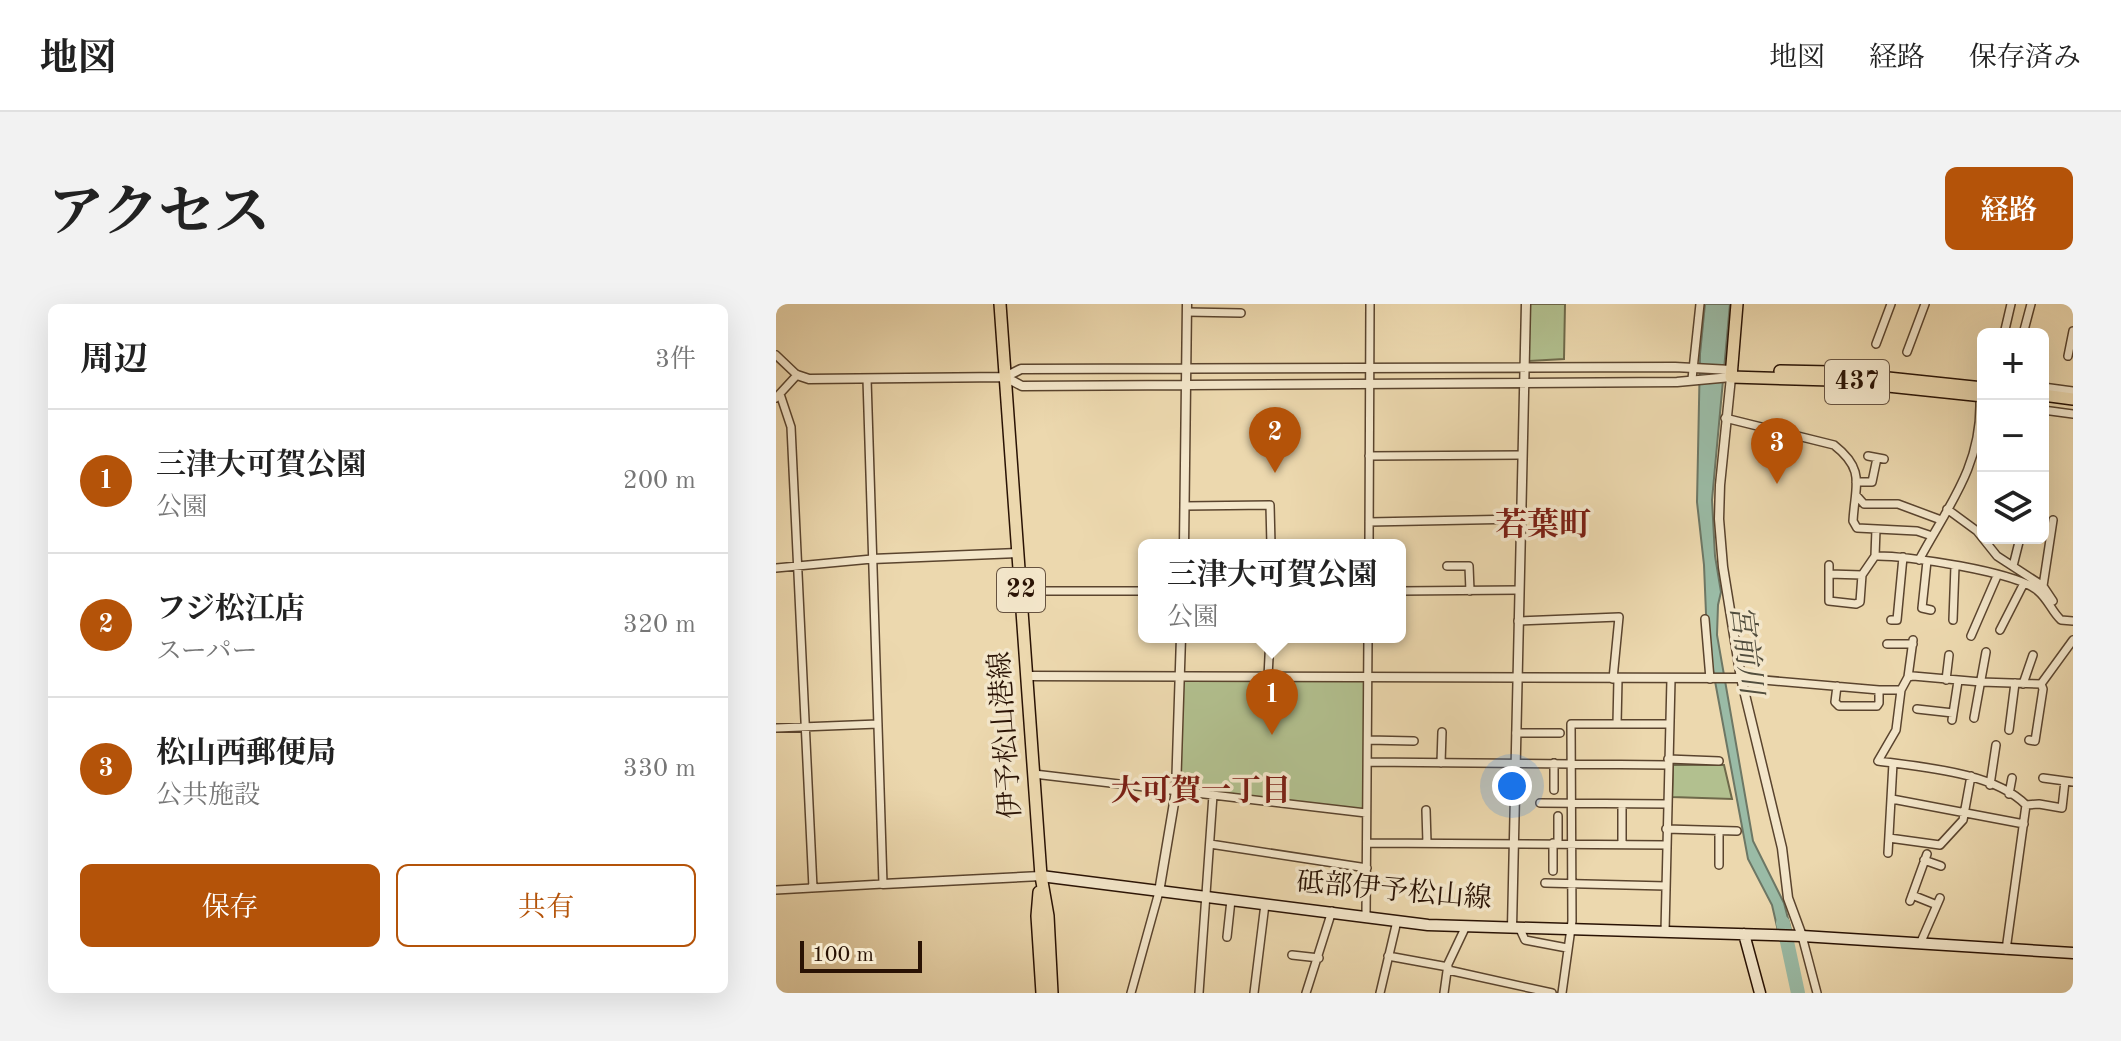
<!DOCTYPE html>
<html lang="ja">
<meta charset="utf-8">
<style>
body{margin:0;font-family:"Old Standard TT","Noto Serif JP",serif;background:#f2f2f2;color:#222}
.controls{position:absolute;right:24px;top:24px;display:grid;overflow:hidden;border-radius:12px;box-shadow:0 8px 32px #0002}
.controls button{width:72px;height:72px;display:grid;place-items:center;padding:0;border:0;border-bottom:2px solid #e0e0e0;background:#fff;color:#222;font:40px sans-serif}
.scale{position:absolute;left:24px;bottom:20px;width:122px;box-sizing:border-box;padding-left:8px;border:4px solid #291204;border-top:0;font-size:22px;line-height:28px;white-space:nowrap;color:#291204;-webkit-text-stroke:6px #f3e6ca;paint-order:stroke}
.you{position:absolute;left:736px;top:482px;width:28px;height:28px;margin:-20px;border:6px solid #fff;border-radius:50%;background:#1a73e8;box-shadow:0 0 0 12px #1a73e833}
.badge{display:grid;place-items:center;width:52px;height:52px;border-radius:50%;background:#b45309;color:#fff;font-size:26px;font-weight:700}
.pin{position:absolute;translate:-50% -66px;filter:drop-shadow(0 2px 4px #0008)}
.pin::after{content:'';position:absolute;top:42px;width:28px;height:24px;background:inherit;clip-path:polygon(0 0,100% 0,50% 100%)}
.popup{position:absolute;left:362px;top:235px;width:268px;height:104px;box-sizing:border-box;display:grid;place-content:center;border-radius:12px;background:#fff;filter:drop-shadow(0 2px 6px #0005);font-size:26px;white-space:nowrap;color:#767676}
.popup b{font-size:30px;color:#222}
.popup::after{content:'';position:absolute;left:50%;top:100%;margin-left:-16px;border:16px solid transparent;border-top-color:#fff}
.list{margin:0;padding:0;list-style:none}
h2{display:flex;justify-content:space-between;align-items:center;height:104px;margin:0;padding:0 32px;font-size:34px}
h2 small{font-size:26px;font-weight:400;color:#767676}
.list li{display:grid;grid-template-columns:52px 1fr auto;gap:24px;align-items:center;box-sizing:border-box;height:144px;padding:0 32px;border-top:2px solid #e0e0e0}
.list b{display:block;font-size:30px;white-space:nowrap}
.list p{margin:0;font-size:26px;white-space:nowrap;color:#767676}
.list em{font-size:26px;font-style:normal;color:#767676}
.actions{display:flex;gap:16px;padding:24px 32px}
.actions a{flex:1;padding:18px 0;border:2px solid #b45309;border-radius:12px;text-align:center;font-size:28px;color:#b45309}
.actions .main{background:#b45309;color:#fff}
.icon{flex:none;width:44px;height:44px;fill:none;stroke:currentColor;stroke-width:2;stroke-linecap:round;stroke-linejoin:round}
.map{position:relative;flex:none;width:1297px;height:689px;overflow:hidden;border-radius:12px}
header{display:flex;align-items:center;gap:48px;box-sizing:border-box;height:112px;padding:0 40px;background:#fff;border-bottom:2px solid #e0e0e0}
header strong{font-size:38px}
nav{display:flex;gap:44px;margin-inline-start:auto;font-size:28px}
.intro{display:flex;align-items:center;justify-content:space-between;box-sizing:border-box;height:192px;padding:0 48px}
h1{margin:0;font-size:56px}
.button{padding:20px 36px;border-radius:12px;background:#b45309;color:#fff;font-size:28px;font-weight:700}
main{display:flex;gap:48px;padding:0 48px}
aside{flex:1;background:#fff;border-radius:12px;box-shadow:0 8px 32px #0002}
.map>svg:first-child{display:block}
</style>
<header>
<strong>地図</strong>
<nav><a>地図</a><a>経路</a><a>保存済み</a></nav>
</header>
<div class="intro"><h1>アクセス</h1><a class="button">経路</a></div>
<main>
<aside>
<h2>周辺<small>3件</small></h2>
<ul class="list">
<li><span class="badge">1</span><div><b>三津大可賀公園</b><p>公園</p></div><em>200 m</em></li>
<li><span class="badge">2</span><div><b>フジ松江店</b><p>スーパー</p></div><em>320 m</em></li>
<li><span class="badge">3</span><div><b>松山西郵便局</b><p>公共施設</p></div><em>330 m</em></li>
</ul>
<div class="actions"><a class="main">保存</a><a>共有</a></div>
</aside>
<div class="map">
<svg width="1297" height="689" viewBox="0 0 1297 689">
<rect width="100%" height="100%" fill="#ecd8ae"/>
<filter id="stains"><feTurbulence type="fractalNoise" baseFrequency=".0025" numOctaves="4"/><feColorMatrix values="0 0 0 0 .2 0 0 0 0 .09 0 0 0 0 .02 0 0 0 .5 -.17"/></filter>
<radialGradient id="worn" r=".72"><stop offset=".6" stop-color="#630" stop-opacity="0"/><stop offset="1" stop-color="#630" stop-opacity=".3"/></radialGradient>
<path fill="#b2c08f" stroke="#6e694a" stroke-width="2" d="M753,0H789L788,55L753,57Z
M407,375L589,377L588,507L402,485Z
M897,461H948L956,495L896,493Z"/>
<path fill="#9abba6" stroke="#6d7765" stroke-width="2" d="M929,0H954L936,196L939,252L945,288L942,301L941,331L977,537L1008,599L1015,626L1002,627L996,601L972,555L931,334L928,261L921,198L924,50Z"/>
<g fill="none" stroke-linecap="round" stroke-linejoin="round">
<path stroke="#9abba6" stroke-width="14" d="M1007,619L1022,689"/>
<g stroke="#5a442e" stroke-width="10">
<path id="minor" d="M411,8L465,9
M1228,30L1235,0
M1247,30L1255,0
M1100,40L1115,0
M1131,48L1149,0
M0,51L21,71L0,94
M1292,52L1297,27
M916,75L924,0
M1267,83L1297,87
M4,90L15,123L37,584
M1267,106L1297,110
M949,114L1058,141C1090,166 1079,181 1077,217L1081,224L1141,227L1156,232
M593,152L746,151
M1092,152L1108,155
M1080,178H1096L1101,154
M1080,191L1088,200H1122L1165,216
M409,202L494,201L495,241
M1171,205L1201,227L1221,252L1267,282L1277,297
M593,218L745,215
M593,241L594,0
M1099,252C1129,251 1242,268 1262,287C1272,295 1276,308 1285,316L1297,317
M1143,256C1172,202 1205,163 1204,99
M1151,257L1146,304L1155,306
M1053,261V297L1080,300L1084,298L1086,271L1099,252L1100,225
M671,262H693L694,287
M1237,262L1244,234
M0,264L96,255
M1053,270L1086,271
M1267,282L1277,216
M246,287H368
M624,287L743,286
M929,315L934,375
M1115,316H1121L1127,253
M1177,316L1179,262
M742,317L843,313L837,375
M1224,326L1248,279
M1195,332L1221,272
M1111,340H1137
M492,373L494,333
M1132,373L1137,336
M965,374L1103,386H1125L1132,373L1137,372L1205,378L1265,380L1297,336
M1170,376L1173,351
M1247,380L1257,351
M1061,382L1059,398L1063,402H1101L1103,399V386
M1125,386L1120,426L1102,457C1145,463 1218,468 1250,501L1230,646
M1141,405L1177,409
M1198,414L1210,348
M1176,416L1182,377
M841,420L842,375
M0,424L102,420
M1233,426L1239,379
M740,429H784
M592,436L638,437
M1253,436L1259,437L1267,385L1265,380
M892,455L943,457
M592,458L892,461
M665,459L666,428
M258,470L590,509
M1267,474L1297,478
M1214,481L1220,441
M778,486V459
M1233,490L1236,474
M1116,495L1248,520
M764,499L891,500
M1250,501L1263,500L1286,504L1289,477
M650,506L651,539
M782,512V539
M890,525L961,527
M943,527V561
M1113,534L1164,541L1187,516L1195,472
M592,539L890,541
M434,540L591,564
M846,540V500
M1112,549L1117,459
M1148,556L1165,562
M777,567V539
M769,579L890,582
M0,586L107,580L91,75
M1136,591L1161,601
M1134,597L1151,550
M590,612L592,333
M743,623L749,636L791,644
M889,628L895,375
M1026,632L1041,689
M451,633L455,596
M1144,640L1164,594
M516,651L543,654
M612,652L672,663
M672,666L776,689
M355,689L383,588
M423,689L437,491
M478,689L489,600
M530,689L556,607
M604,689L621,617
M668,689L672,660L690,622
M786,689L796,617L795,420H893"/>
</g>
<g stroke="#5a442e" stroke-width="11">
<path id="tertiary" d="M21,71L33,75L229,73L245,65L899,63L955,66
M229,73L246,82L901,78L955,73L944,181L943,215L947,263L965,374L1006,544L1012,594L1026,632
M408,241L411,0
M96,255L242,249
M251,372L965,374
M107,580L265,572
M383,588L400,487L405,333
M736,623L750,0"/>
</g>
<g stroke="#291204" stroke-width="13">
<path id="secondary" d="M265,572L652,621L1026,632L1297,649
M968,630L984,689"/>
</g>
<g stroke="#291204" stroke-width="14">
<path id="primary" d="M224,0L265,572L272,612L276,689
M263,588L261,612L266,689"/>
</g>
<g stroke="#291204" stroke-width="14">
<path id="trunk" d="M961,0L955,73L1055,76L1207,92
M1004,67L1055,68L1207,84
M1267,91L1297,95"/>
</g>
<use href="#minor" stroke="#f3e6ca" stroke-width="7"/>
<use href="#tertiary" stroke="#f3e6ca" stroke-width="8"/>
<use href="#secondary" stroke="#f3e6ca" stroke-width="10"/>
<use href="#primary" stroke="#ecd8ae" stroke-width="11"/>
<use href="#trunk" stroke="#ecd8ae" stroke-width="11"/>
</g>
<g text-anchor="middle" dominant-baseline="central" stroke-width="7" stroke-linejoin="round" paint-order="stroke">
<g fill="#f3e6ca" stroke="#66523f" stroke-width="2">
<rect x="1049" y="56" width="64" height="44" rx="6"/>
<rect x="221" y="264" width="48" height="44" rx="6"/>
</g>
<g font-size="26" font-weight="bold" fill="#291204">
<text x="1081" y="78">437</text>
<text x="245" y="286">22</text>
</g>
<g font-size="28" fill="#291204" stroke="#f3e6ca">
<text transform="translate(231 431) rotate(-94)">伊予松山港線</text>
<text transform="translate(618 588) rotate(5)">砥部伊予松山線</text>
</g>
<g font-size="30" font-style="italic" fill="#514d3d" stroke="#f3e6ca">
<text transform="translate(969 346) rotate(83)">宮前川</text>
</g>
<g font-size="30" font-weight="bold" fill="#7a1f14" stroke="#f3e6ca">
<text x="425" y="488">大可賀一丁目</text>
</g>
<g font-size="32" font-weight="bold" fill="#7a1f14" stroke="#f3e6ca">
<text x="767" y="223">若葉町</text>
</g>
</g>
<rect width="100%" height="100%" filter="url(#stains)"/>
<rect width="100%" height="100%" fill="url(#worn)"/>
</svg>
<div class="controls">
<button>+</button>
<button>−</button>
<button><svg class="icon" aria-label="layers" viewBox="0 0 24 24"><path d="M12 4l9 5-9 5-9-5zM3 14l9 5 9-5"/></svg></button>
</div>
<div class="scale">100 m</div>
<div class="you"></div>
<div class="pin badge" style="left:496px;top:431px">1</div>
<div class="popup"><b>三津大可賀公園</b>公園</div>
<div class="pin badge" style="left:499px;top:169px">2</div>
<div class="pin badge" style="left:1001px;top:180px">3</div>
</div>
</main>
